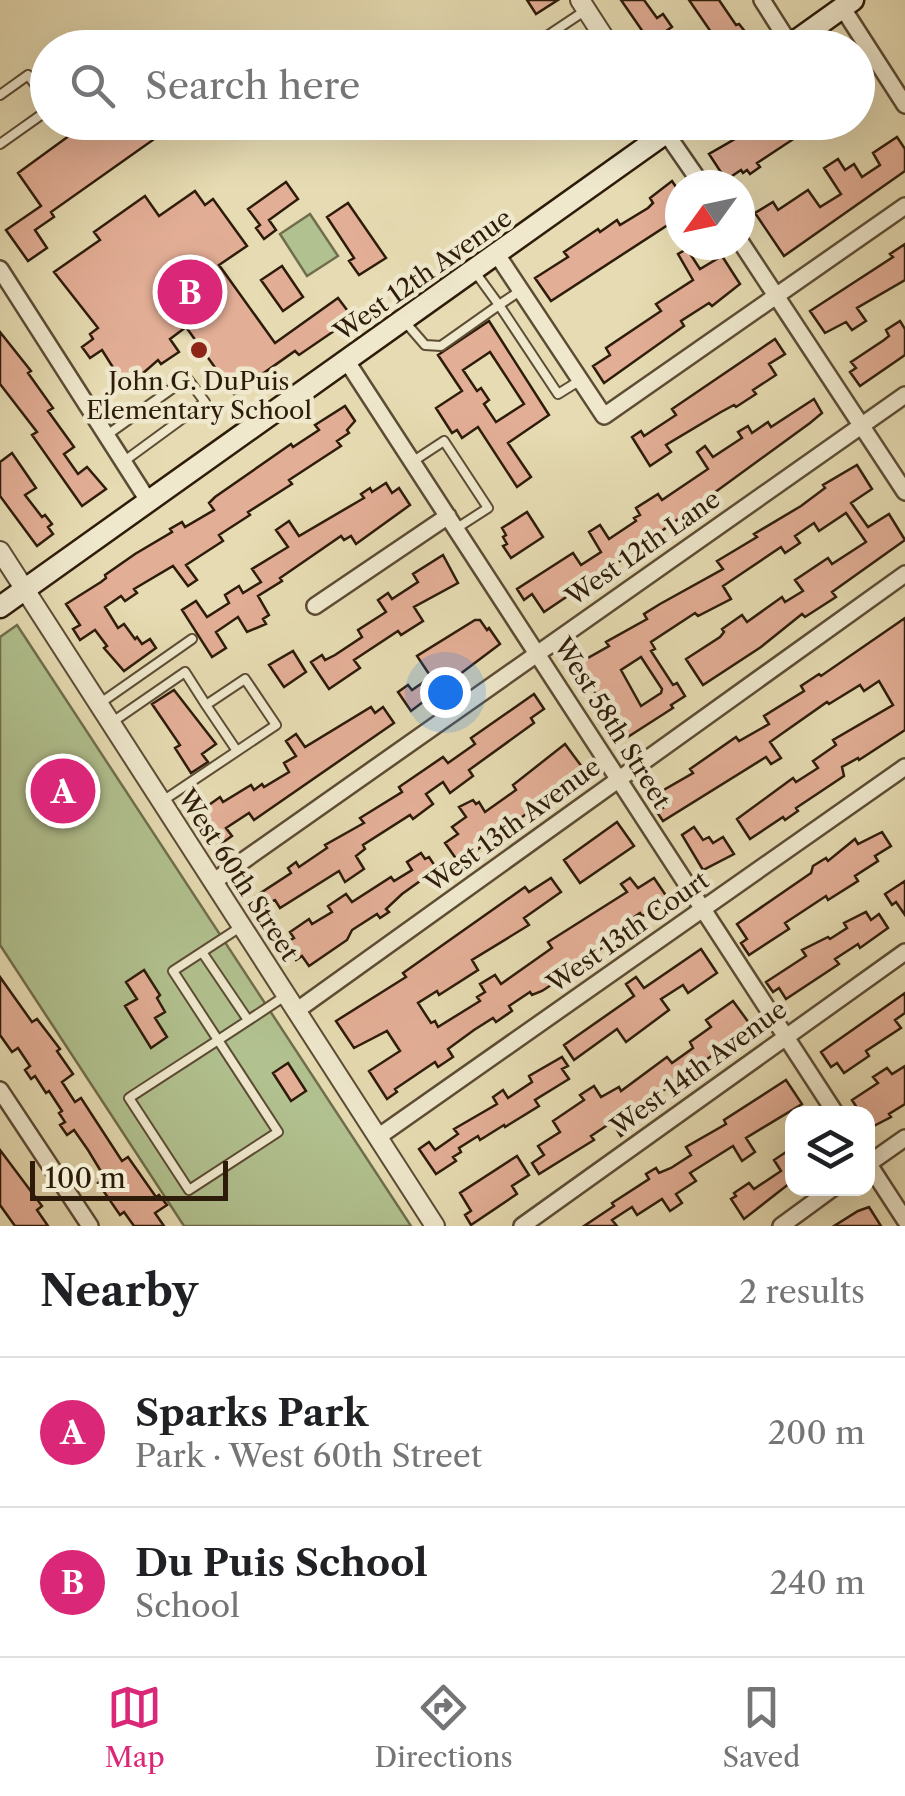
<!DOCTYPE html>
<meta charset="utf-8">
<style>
body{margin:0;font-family:"Libre Caslon Text",serif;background:#f6f6f6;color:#202124}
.controls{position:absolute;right:30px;bottom:30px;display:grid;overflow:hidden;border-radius:20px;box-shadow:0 10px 40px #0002}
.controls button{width:90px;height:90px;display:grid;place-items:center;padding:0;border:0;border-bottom:2px solid #e0e0e0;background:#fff;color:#202124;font:50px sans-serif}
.compass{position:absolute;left:665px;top:170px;width:90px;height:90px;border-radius:50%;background:#fff;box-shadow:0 10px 40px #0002;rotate:237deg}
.scale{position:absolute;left:30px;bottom:25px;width:198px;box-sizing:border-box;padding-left:10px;border:5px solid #2e1c0a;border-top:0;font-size:28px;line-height:35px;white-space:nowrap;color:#2e1c0a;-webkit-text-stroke:8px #efe8cd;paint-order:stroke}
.you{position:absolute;left:445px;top:692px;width:35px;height:35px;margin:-25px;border:8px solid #fff;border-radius:50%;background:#1a73e8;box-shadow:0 0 0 15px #1a73e833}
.badge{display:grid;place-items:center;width:65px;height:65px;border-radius:50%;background:#db2777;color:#fff;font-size:32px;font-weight:700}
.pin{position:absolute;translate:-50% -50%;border:5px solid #fff;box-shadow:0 2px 10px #0006}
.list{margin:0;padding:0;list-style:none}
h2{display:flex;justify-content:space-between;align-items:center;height:130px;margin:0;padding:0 40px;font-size:42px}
h2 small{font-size:32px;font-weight:400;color:#757577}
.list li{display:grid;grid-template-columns:65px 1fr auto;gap:30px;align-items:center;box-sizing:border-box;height:150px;padding:0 40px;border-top:2px solid #e0e0e0}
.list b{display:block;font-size:38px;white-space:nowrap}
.list p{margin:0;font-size:32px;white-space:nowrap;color:#757577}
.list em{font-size:32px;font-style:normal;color:#757577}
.icon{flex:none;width:55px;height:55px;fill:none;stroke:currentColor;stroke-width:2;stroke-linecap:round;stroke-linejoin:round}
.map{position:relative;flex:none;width:905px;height:1226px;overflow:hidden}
.search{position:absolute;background:#fff;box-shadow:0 10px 40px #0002;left:30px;right:30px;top:30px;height:110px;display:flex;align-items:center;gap:25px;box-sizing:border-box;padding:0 35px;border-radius:55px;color:#757577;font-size:38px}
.sheet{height:430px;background:#fff}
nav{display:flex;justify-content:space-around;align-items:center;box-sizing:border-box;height:140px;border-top:2px solid #e0e0e0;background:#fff;font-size:28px;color:#757577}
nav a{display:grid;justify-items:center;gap:5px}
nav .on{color:#db2777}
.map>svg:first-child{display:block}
</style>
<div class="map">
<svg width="905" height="1226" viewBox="0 0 905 1226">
<rect width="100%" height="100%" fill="#e6dbb2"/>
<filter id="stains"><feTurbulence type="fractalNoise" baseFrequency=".002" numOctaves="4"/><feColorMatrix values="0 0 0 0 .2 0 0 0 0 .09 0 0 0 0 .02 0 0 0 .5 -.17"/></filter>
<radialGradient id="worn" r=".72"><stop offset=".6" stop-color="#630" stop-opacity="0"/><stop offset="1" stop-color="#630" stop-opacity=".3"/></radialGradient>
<path fill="#b1c18f" stroke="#706e4c" stroke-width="2.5" d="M310,214L338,256L307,276L280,234Z
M17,625L411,1226H184L0,945V637Z"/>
<path fill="#e3ae96" stroke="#2e1c0a" stroke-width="2.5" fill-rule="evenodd" d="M527,0H558L536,14Z
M621,0H644L657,18L663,14L672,27L650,42Z
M689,0H719L736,25L739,24L747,34L742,37L746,42L739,48H722Z
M88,122H162L167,130L51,212L54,217L35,230L47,248L28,261L6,230L41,206L18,173Z
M755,122L760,129L769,122H805L791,132L795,138L757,163L760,167L750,174L747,170L743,173L741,170L726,180L709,154L747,132L745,129Z
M897,137L905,149V171L784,256L755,213L773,202L778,210L808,190L820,207L841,194L824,168L838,159L845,170L854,164L862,177L880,165L873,153Z
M672,181L680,193V217L551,301L535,278L568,257L564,252L598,229L600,232L617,220L620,225L648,208L653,203L650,198Z
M286,182L298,199L269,220L276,230L264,239L256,228L260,225L248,209Z
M195,191L205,205L213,199L247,246L219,265L275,343L338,298L353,318L299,355L295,351L234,394L186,327L170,339L179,352L161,364L158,360L126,388L102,350L90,358L82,347L93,339L90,334L98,328L54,272L100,240L94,232L145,196L159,216Z
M348,203L386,258L359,275L349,261L354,258L327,217Z
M905,244V280L857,308L866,321L852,330L846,322L825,333L810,311L893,257L890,254Z
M687,249L700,269L722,256L740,284L712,306L709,303L681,321L684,326L604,383L593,366L610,355L606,348L661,311L656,304L693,280L678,254Z
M282,266L303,297L283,311L261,280Z
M489,321L549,415L508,443L531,477L517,487L478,427L462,438L457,430L452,433L436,408L462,391L438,355ZM490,352L524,404L496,422L484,404L489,400L481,388L477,391L463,370Z
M900,321L905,329V355L860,386L850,372L856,368L851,362L884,340L889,336L886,330Z
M0,332L31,371L28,373L53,408L48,411L74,447L64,454L78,474L87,467L106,489L82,506L32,435L37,432L0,384Z
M775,339L785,354L769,364L776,375L753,390L756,394L736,407L734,405L721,412L666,445L671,452L650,466L632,437L641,431L644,436L676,415L672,409Z
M814,399L822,413L810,423L633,552L544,612L532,594L524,600L517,589L548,569L573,553L581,565L601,552L589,532L600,525L609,539L636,521L634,518L640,515L636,508L658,494L662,500L708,469L697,452L705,446L713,457L742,438L738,432L748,426L752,433L768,422L771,427Z
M345,406L355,421L347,430L349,433L337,441L341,446L289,480L292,484L248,512L250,515L219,535L223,541L186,565L197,580L188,586L173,566L134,589L137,593L125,601L121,596L105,607L118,628L124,624L135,639L137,637L142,644L150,639L156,648L124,671L104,648L107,646L95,630L80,640L73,629L80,625L66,604L101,582L106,578L105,575L135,554L172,532L170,529L182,522L185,527L214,510L209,503L215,497L291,444L293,447L319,430L315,425Z
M12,453L36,488L25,495L42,517L45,515L52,524L48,527L53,534L37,546L0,496V462Z
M857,465L872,489L851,503L868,527L889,514L905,540L832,592L836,597L805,617L802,614L761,647L703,685L686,659L720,637L724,632L722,629L742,615L747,622L782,597L785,602L803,591L795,580L828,558L832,564L866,542L846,513L819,531L814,523L795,536L800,543L785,553L781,547L723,586L731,599L698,616L695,613L651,642L655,649L651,651L673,685L677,683L685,696L671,705L673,708L620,742L606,721L612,717L591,686L586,689L572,667L609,646L606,642L647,619L644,614L660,604L723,569L717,561L757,537L754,534L801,506L825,488L823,485ZM641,657L662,689L661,693L641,706L621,670Z
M386,483L392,493L399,488L410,505L356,544L351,536L344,540L341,536L280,578L282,581L258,596L269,615L263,619L266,624L247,632L238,617L216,632L226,648L212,657L182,610L196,601L207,617L229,603L225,595L239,586L243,593L261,582L252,569L288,547L276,530L289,521L299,536L364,498L361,494L370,488L372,492Z
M527,512L543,537L511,558L503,546L507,544L503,537L506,535L502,528Z
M443,555L458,583L414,607L423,621L401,635L398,631L354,660L360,668L329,689L311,662L322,655L325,660L335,655L362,637L358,630L386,612L378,600L388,593L392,599L418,582L413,574Z
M905,618V730L859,760L858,758L842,767L844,776L796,808L798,811L785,820L783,817L750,839L737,819L793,778L796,782L818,768L813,761L836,745L833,740L893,705L879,681L864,691L860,685L829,704L827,702L770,742L781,758L771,764L766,757L663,821L657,812L663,808L655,795L693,773L690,769L736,737L739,741L769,724L764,716L804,691L801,686L819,674L821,676Z
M475,620H480L487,630L489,628L500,644L411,711L398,692L408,685L412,690L431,677L417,656Z
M293,651L306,672L284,687L269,665Z
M174,690L216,744L202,754L208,762L191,773L175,748L180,745L152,704Z
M534,694L544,709L531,718L534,723L469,770L473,776L450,793L443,782L426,794L433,804L413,819L410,815L363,845L365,849L356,856L364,869L345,882L339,871L280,908L275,900L262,906L256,896L291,873L288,868L296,862L299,867L327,848L325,845L364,823L360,818L402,792L399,787L443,757L448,763L475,744L471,738Z
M371,707L375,713L383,707L394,723L254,820L249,813L226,828L232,836L222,843L204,815L209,812L206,807L220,797L223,802L251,785L254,790L262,784L264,787L289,772L284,763L296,756L286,741L296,734L305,747Z
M565,744L585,771L459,863L445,843L458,834L452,827L466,817L459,807L473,800L476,804L479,802L485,812L516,790L513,785Z
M617,822L634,846L580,883L564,860Z
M694,827L703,840L709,837L713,843L723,837L734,854L703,870L682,835Z
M882,832L891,846L875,856L878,861L855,876L858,881L828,900L826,896L785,923L789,929L749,955L741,943L747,939L737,924L811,873L813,866L826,858L828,861L855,839L858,844Z
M421,853L425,859L429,857L437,869L402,894L386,909L389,912L380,918L377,914L352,930L347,940L309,966L302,956L296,960L285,943L294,938L290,932L309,919L312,924L332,912L328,906L346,894L352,902L391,877L394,881L412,870L407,862Z
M551,878L561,892L524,918L529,925L472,960L478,970L439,995L437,991L418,1003L431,1023L435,1021L438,1027L480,1001L477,997L485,992L480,984L495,975L501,984L552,948L548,942L627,892L621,884L630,878L638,888L654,878L669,900L650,913L642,916L640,913L611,933L615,938L562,978L542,991L532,995L530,992L509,1006L512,1011L496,1022L493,1018L474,1030L448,1049L453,1057L438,1067L435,1062L395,1089L397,1092L387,1099L369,1071L400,1051L387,1031L354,1048L336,1021L406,977L403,973L525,887L529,892Z
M905,881V915L896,902L892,905L885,894Z
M866,912L871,920L879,914L888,928L860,948L858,944L835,959L839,964L786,999L779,988L773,992L766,982L806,956L802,950L828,937L830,939L847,928L844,923Z
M701,949L717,973L688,993L683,985L661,999L669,1010L626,1042L617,1029L574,1060L564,1045L634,996L626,984L636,977L644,988Z
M144,970L160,995L157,998L165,1012L155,1018L167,1037L151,1048L125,1006L137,999L126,982Z
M0,977L32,1022L37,1019L60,1049L57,1051L73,1074L62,1082L75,1102L81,1098L122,1161L128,1157L156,1197L159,1195L167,1205L155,1213L164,1226H134L124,1212L120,1215L98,1183L105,1178L88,1150L74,1130L67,1135L60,1125L65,1122L59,1113L62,1111L49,1091L46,1093L35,1076L31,1079L25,1070L30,1066L18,1048L12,1052L0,1035Z
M905,993V1013L895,1020L901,1028L866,1051L869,1056L844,1073L837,1063L831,1067L821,1052Z
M733,1001L752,1027L636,1110L626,1120L632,1128L621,1136L612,1122L591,1136L594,1140L539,1174L532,1163L544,1155L538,1146L560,1132L553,1121L584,1100L580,1095L594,1086L601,1097L619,1087L621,1091L667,1057L672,1063L693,1048L690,1042L711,1027L706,1020Z
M562,1057L568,1066L562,1069L569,1079L535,1100L539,1106L505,1127L504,1125L480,1140L478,1136L459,1148L461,1152L453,1157L456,1161L436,1174L419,1149L429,1142L435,1150L458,1134L454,1129L497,1104L493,1097L503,1090L508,1098L532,1082L529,1076Z
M288,1063L306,1091L291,1101L273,1073Z
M905,1066V1104L889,1114L891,1117L868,1129V1114H861L852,1100L878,1083L873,1077L887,1068L892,1074Z
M786,1080L802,1104L746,1138L755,1152L742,1161L733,1146L690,1173L696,1181L676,1194L682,1203L670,1211L662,1199L637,1215L632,1207L612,1220L617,1226H584L614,1206L612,1203L649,1179L646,1174L656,1168L659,1173L671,1168L691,1155L686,1147L726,1124L724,1120Z
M792,1148V1188L790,1183L744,1219L731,1199L736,1196L734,1193L749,1183L754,1189L781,1171L774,1160Z
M0,1150L42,1206L37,1210L48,1226H15L0,1205Z
M517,1156L529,1175L512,1186L517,1194L471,1225L465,1215L471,1211L460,1193Z
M869,1207L881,1226H834L858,1211Z"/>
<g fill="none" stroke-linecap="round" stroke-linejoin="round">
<g stroke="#5c4c34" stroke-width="12">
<path id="service" d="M558,29L570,48
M529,48L586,10
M0,95L28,75L48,102
M574,122L580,132L595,122
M0,144L48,110
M520,291L499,305L558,394L579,381
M406,323L425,345L441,346L499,305L475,272
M107,435L187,378L205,402L123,462
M412,462L444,441L488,508L457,528
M99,704L192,639
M206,705L237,751
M111,723L185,672L206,705L245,679L276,725L161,802
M242,926L173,971L278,1132L189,1190L129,1098C181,1064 233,1031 285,996
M202,952L248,1020"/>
</g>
<g stroke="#5c4c34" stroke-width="20">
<path id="minor" d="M762,0L790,44
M842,7L905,105
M666,133L702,185
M740,241L905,492
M496,253L604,416L905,206
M0,269L149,502
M346,360L836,1114
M315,606L448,516
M213,882L905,395
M296,1011L905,574
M0,1090L90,1226
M378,1137L905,767
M868,1163L905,1220
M868,1164L905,1138
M522,1226L905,952
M781,1226L833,1188"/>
</g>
<g stroke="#5c4c34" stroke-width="22">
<path id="tertiary" d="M580,0L611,48
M0,551L435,1226"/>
</g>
<g stroke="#2e1c0a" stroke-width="25">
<path id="secondary" d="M786,48L853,0
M0,607L681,122"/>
</g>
<use href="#service" stroke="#efe8cd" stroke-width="8"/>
<use href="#minor" stroke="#efe8cd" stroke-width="15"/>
<use href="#tertiary" stroke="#efe8cd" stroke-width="18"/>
<use href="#secondary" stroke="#efe8cd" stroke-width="20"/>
</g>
<circle fill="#8f2418" stroke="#efe8cd" stroke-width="4" cx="199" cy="350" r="10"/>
<g text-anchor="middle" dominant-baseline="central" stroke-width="9" stroke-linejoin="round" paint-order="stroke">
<g font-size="25" fill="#2e1c0a" stroke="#efe8cd">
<text transform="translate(423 275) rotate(-35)">West 12th Avenue</text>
<text transform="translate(643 548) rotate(-35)">West 12th Lane</text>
<text transform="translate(612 723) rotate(58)">West 58th Street</text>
<text transform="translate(513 825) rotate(-36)">West 13th Avenue</text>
<text transform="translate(238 875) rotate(57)">West 60th Street</text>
<text transform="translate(628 932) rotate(-35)">West 13th Court</text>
<text transform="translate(699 1068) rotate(-36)">West 14th Avenue</text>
</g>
<g font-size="25" fill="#2e1c0a" stroke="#efe8cd">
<text x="199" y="381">John G. DuPuis<tspan x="199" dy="29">Elementary School</tspan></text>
</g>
</g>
<rect width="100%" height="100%" filter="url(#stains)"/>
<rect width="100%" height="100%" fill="url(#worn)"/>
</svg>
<div class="controls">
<button><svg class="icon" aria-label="layers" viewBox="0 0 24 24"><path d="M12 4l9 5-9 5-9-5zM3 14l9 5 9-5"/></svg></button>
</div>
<svg class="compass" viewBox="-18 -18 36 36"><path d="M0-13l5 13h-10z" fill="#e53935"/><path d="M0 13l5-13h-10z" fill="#757577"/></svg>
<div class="scale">100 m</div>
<div class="you"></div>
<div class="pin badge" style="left:63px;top:791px">A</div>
<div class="pin badge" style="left:190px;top:292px">B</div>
<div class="search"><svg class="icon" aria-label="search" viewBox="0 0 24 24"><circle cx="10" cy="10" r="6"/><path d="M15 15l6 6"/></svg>Search here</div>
</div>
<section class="sheet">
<h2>Nearby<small>2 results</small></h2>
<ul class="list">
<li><span class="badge">A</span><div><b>Sparks Park</b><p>Park · West 60th Street</p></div><em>200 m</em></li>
<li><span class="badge">B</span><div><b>Du Puis School</b><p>School</p></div><em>240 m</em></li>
</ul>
</section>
<nav>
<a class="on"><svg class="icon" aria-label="map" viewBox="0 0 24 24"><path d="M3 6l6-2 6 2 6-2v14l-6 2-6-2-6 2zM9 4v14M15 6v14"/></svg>Map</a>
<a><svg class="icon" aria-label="directions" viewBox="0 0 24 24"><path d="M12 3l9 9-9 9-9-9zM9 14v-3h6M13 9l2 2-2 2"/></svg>Directions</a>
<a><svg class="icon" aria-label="saved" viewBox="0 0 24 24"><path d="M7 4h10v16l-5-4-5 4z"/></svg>Saved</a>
</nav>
